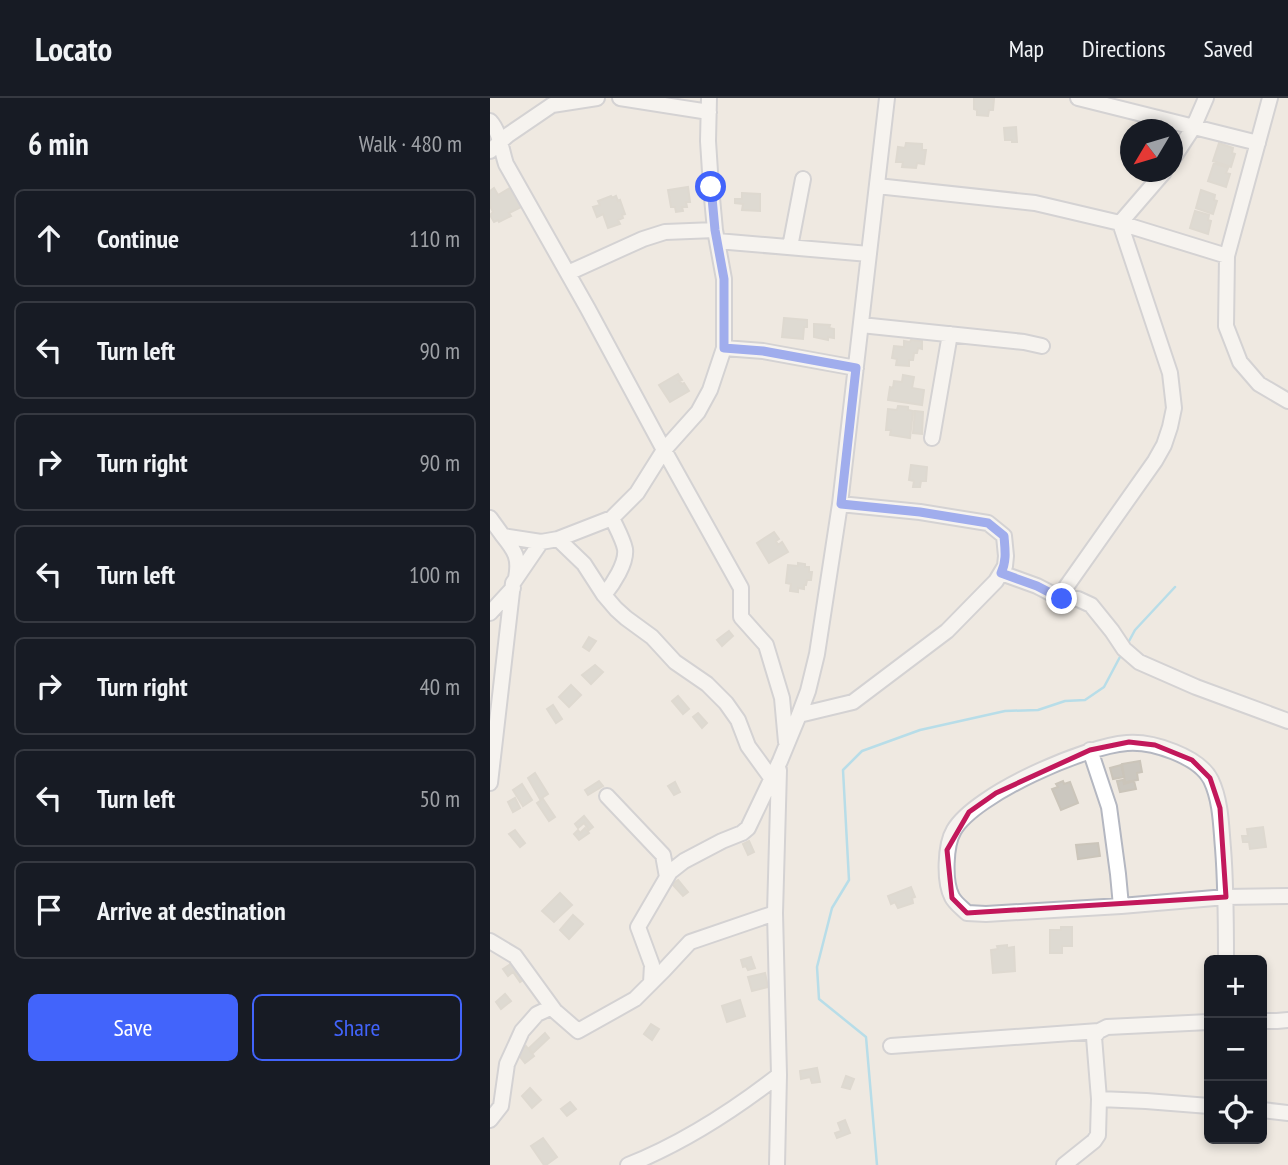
<!DOCTYPE html>
<meta charset="utf-8">
<style>
body{margin:0;font-family:"PT Sans Narrow",sans-serif;background:#20242c;color:#f1f3f6}
.controls{position:absolute;right:21px;bottom:21px;display:grid;overflow:hidden;border-radius:10px;box-shadow:0 4px 10px #0003}
.controls button{width:63px;height:63px;display:grid;place-items:center;padding:0;border:0;border-bottom:2px solid #363941;background:#171b24;color:#f1f3f6;font:35px sans-serif}
.compass{position:absolute;left:630px;top:21px;width:63px;height:63px;border-radius:50%;background:#171b24;box-shadow:0 4px 10px #0003;rotate:232deg}
.stop{position:absolute;width:21px;height:21px;margin:-16px;border:5px solid #4264fb;border-radius:50%;background:#fff}
.stop.end{background:#4264fb;border-color:#fff;box-shadow:0 2px 7px #0008}
.list{margin:0;padding:0;list-style:none}
h2{display:flex;justify-content:space-between;align-items:center;height:91px;margin:0;padding:0 28px;font-size:30px}
h2 small{font-size:23px;font-weight:400;color:#9ea1a6}
.list li{display:grid;grid-template-columns:46px 1fr auto;gap:21px;align-items:center;box-sizing:border-box;height:98px;margin:0 14px 14px;padding:0 14px;border:2px solid #363941;border-radius:10px}
.list b{display:block;font-size:26px;white-space:nowrap}
.list em{font-size:23px;font-style:normal;color:#9ea1a6}
.actions{display:flex;gap:14px;padding:21px 28px}
.actions a{flex:1;padding:16px 0;border:2px solid #4264fb;border-radius:10px;text-align:center;font-size:24px;color:#4264fb}
.actions .main{background:#4264fb;color:#fff}
.icon{flex:none;width:38px;height:38px;fill:none;stroke:currentColor;stroke-width:2;stroke-linecap:round;stroke-linejoin:round}
.map{position:relative;flex:none;width:798px;height:1067px;overflow:hidden}
header{display:flex;align-items:center;gap:42px;box-sizing:border-box;height:98px;padding:0 35px;background:#171b24;border-bottom:2px solid #363941}
header strong{font-size:33px}
nav{display:flex;gap:38px;margin-inline-start:auto;font-size:24px}
main{display:flex}
aside{flex:1;background:#171b24}
.map>svg:first-child{display:block}
</style>
<header>
<strong>Locato</strong>
<nav><a>Map</a><a>Directions</a><a>Saved</a></nav>
</header>
<main>
<aside>
<h2>6 min<small>Walk · 480 m</small></h2>
<ul class="list">
<li><svg class="icon" aria-label="ahead" viewBox="0 0 24 24"><path d="M12 20V5M6 11l6-6 6 6"/></svg><div><b>Continue</b></div><em>110 m</em></li>
<li><svg class="icon" aria-label="left" viewBox="0 0 24 24"><path d="M17 20v-9H6M10 6l-5 5 5 5"/></svg><div><b>Turn left</b></div><em>90 m</em></li>
<li><svg class="icon" aria-label="right" viewBox="0 0 24 24"><path d="M7 20v-9h11M14 6l5 5-5 5"/></svg><div><b>Turn right</b></div><em>90 m</em></li>
<li><svg class="icon" aria-label="left" viewBox="0 0 24 24"><path d="M17 20v-9H6M10 6l-5 5 5 5"/></svg><div><b>Turn left</b></div><em>100 m</em></li>
<li><svg class="icon" aria-label="right" viewBox="0 0 24 24"><path d="M7 20v-9h11M14 6l5 5-5 5"/></svg><div><b>Turn right</b></div><em>40 m</em></li>
<li><svg class="icon" aria-label="left" viewBox="0 0 24 24"><path d="M17 20v-9H6M10 6l-5 5 5 5"/></svg><div><b>Turn left</b></div><em>50 m</em></li>
<li><svg class="icon" aria-label="arrive" viewBox="0 0 24 24"><path d="M6 21V4h12l-3 4 3 4H6"/></svg><div><b>Arrive at destination</b></div></li>
</ul>
<div class="actions"><a class="main">Save</a><a>Share</a></div>
</aside>
<div class="map">
<svg width="798" height="1067" viewBox="0 0 798 1067">
<rect width="100%" height="100%" fill="#efe9e1"/>
<g fill="none" stroke-linecap="round" stroke-linejoin="round">
<path stroke="#75cff0" stroke-width="2.5" d="M638,545L645,532L685,489
M387,1067L376,939L329,901L327,869L342,810L359,782L353,672L372,653L430,632L515,613L548,612L575,603L595,602L614,589L631,557"/>
</g>
<path fill="#cbc7bf" stroke="#cbc5ba" stroke-width="2" d="M484,0L504,1L503,12H499L498,18L487,17V12L484,11Z
M526,29L527,44H522V42H515L514,30Z
M416,45L432,46V52H436L434,66L427,65L426,70L412,69L413,64H406L408,49L415,50Z
M729,45L743,50L742,55L745,56L741,69L723,63Z
M724,65L738,70L736,75L740,76L736,89L718,83Z
M198,89L200,104H196L197,109H192L193,113L186,114L185,109H181L178,92Z
M4,90L8,97L20,90L31,109L19,115L21,118L9,124L8,122L4,124L0,117L3,114L0,108V93Z
M711,92L725,97L724,102L727,103L723,116L706,110Z
M252,95L270,96V113L252,112L253,106L245,105V101H252Z
M121,98L122,100L126,98L128,103L130,102L135,116L132,117L133,120L128,122L130,126L118,130L113,116L107,119L103,109L110,107L108,103Z
M705,113L719,117L718,122L721,123L718,136L700,130Z
M294,220L317,222V229H314L313,241L292,239Z
M324,226L340,227L339,230L344,231V240L338,239V242L324,239Z
M421,242L432,243V251L428,250L427,255H424L423,262H419V268L406,267L407,261L402,260L404,248L414,249V243L420,244Z
M188,276L192,282L189,283L192,286L194,285L199,293L180,304L169,287Z
M413,277L424,279L422,290L434,292L432,307L398,302L400,289L403,290L404,283L412,284Z
M408,308L418,309V312L423,313L420,340L400,337L401,332H396L398,311L407,312Z
M425,313L433,314L432,336L423,335Z
M421,367L437,369L436,383H431L430,389H423L424,383L419,382Z
M284,434L289,441L286,443L288,447L292,444L298,454L279,465L267,445Z
M308,465L315,466V469H319V474H322L321,482H317L316,487H314V491L308,490V494L300,493L301,486L296,485L298,467L308,468Z
M239,533L243,538L232,548L227,542Z
M99,539L106,543L99,553L93,549Z
M105,567L113,574L101,586L92,577Z
M81,587L91,597L79,609L69,599Z
M188,598L199,611L193,616L182,603Z
M63,607L72,621L66,625L57,611Z
M208,615L217,625L212,630L203,619Z
M650,663L652,674L647,675L648,682L635,684L632,666Z
M631,667L634,679L623,681L620,670Z
M45,675L58,696L50,701L38,680Z
M633,682L634,686L644,683L646,691L630,694L627,683Z
M109,683L113,688L98,697L95,692Z
M573,683L574,686L580,684L588,705L571,712L562,691L568,689L566,686Z
M185,684L190,694L184,697L178,688Z
M32,686L42,702L33,708L23,692Z
M25,700L30,710L23,714L18,704Z
M53,701L65,719L59,723L47,705Z
M94,718L103,729L99,732L94,725L88,730L85,726Z
M773,729L776,749L760,751L759,744H753L752,738H758L757,731Z
M95,730L99,735L89,742L84,736L88,732L90,735Z
M25,732L35,745L30,749L19,736Z
M259,743L264,754L258,757L253,746Z
M608,745L610,758L588,761L586,747Z
M188,782L198,794L193,798L182,786Z
M421,789L425,799L422,800L423,805L408,810L405,804L401,806L398,798Z
M70,795L82,807L64,824L52,813Z
M83,817L93,826L79,841L70,832Z
M571,829H582V848H572V855H560V832H571Z
M517,847V850L524,849L525,873L503,875L501,852L508,851L507,848Z
M261,859L265,870L258,872L256,868L253,869L251,862Z
M25,863L37,879L30,884L23,874L18,878L13,871Z
M275,875L278,889L262,893L258,879Z
M15,896L21,903L11,911L6,904Z
M250,902L255,918L237,924L232,908Z
M161,926L169,931L162,942L154,936Z
M55,935L59,940L43,955L39,950Z
M36,948L44,958L35,965L27,955Z
M327,970L330,984L322,985L320,979L311,981L310,973Z
M356,978L364,981L360,991L352,989Z
M40,990L51,1002L42,1010L32,998Z
M80,1004L86,1011L77,1018L71,1011Z
M355,1022L360,1035L347,1040L345,1035L351,1033L348,1025Z
M53,1040L67,1059L56,1067H54L41,1048Z"/>
<g fill="none" stroke-linecap="round" stroke-linejoin="round">
<g stroke="#b4b7c1" stroke-width="18">
<path id="minor" d="M130,0L219,14
M588,0L768,45
M780,0L737,158L736,228L750,264L769,286L798,303
M0,23C10,34 11,51 16,66L98,211L174,352L251,490V519L276,547L292,600L296,644
M0,53L18,37L62,7L107,0
M682,62L703,30L716,0
M387,88L545,105L630,125L737,158
M227,143L379,156
M300,149L313,81
M78,175L153,141L175,134L225,132
M371,227L534,244L552,248
M234,250L273,253L366,270
M442,340L460,236
M0,420L13,438L51,444L68,441L94,466L114,497L126,511L136,520L162,539L185,564L217,586L236,605L248,622L258,648L282,681
M13,438C25,453 30,460 26,480
M68,441L122,420
M511,475L547,488L572,501H588L601,507L622,533L634,551L649,564L706,589L798,623
M114,497C123,486 137,465 135,451C133,441 126,429 122,420L147,395L174,352L208,314L220,292L234,250V181L225,132L221,89L218,43L219,0
M569,499L665,363L674,347L680,329L684,310L680,275L630,125L674,74
M0,515L23,490
M309,617L363,604L457,533L506,483L515,468L516,458L514,438L498,425L430,414L350,406
M600,652L619,709L628,776L631,808
M0,685L23,485L51,444
M117,698L173,757L177,779
M0,843L25,858L65,913L88,933L145,901L174,872L200,844L285,815
M736,862C736,825 736,788 733,750C731,728 731,703 721,682C709,658 662,643 637,645C595,648 485,696 464,732C455,747 454,784 462,799C465,805 472,810 477,815L496,816L631,808L736,799L798,798
M161,885L162,867L148,829L180,774L194,763L232,743L252,735L258,730L290,663L309,617L318,593L327,556L350,406L397,0
M772,923H787L798,922
M401,948L609,933
M609,1001L656,1003L719,1008
M772,1012L798,1015
M0,1022L11,1008L17,966L32,933L47,916L62,909
M138,1067C191,1046 244,1012 289,977
M287,1067L289,977L285,815L289,672
M574,1067L604,1043L608,1037L609,1001L604,939L609,933L617,929L719,924"/>
</g>
<use href="#minor" stroke="#fff" stroke-width="14"/>
</g>
<g fill="none" stroke-linecap="round" stroke-linejoin="round">
<path stroke="#4264fb" stroke-width="9" d="M221,89L225,132L234,181V250L273,253L366,270L351,406L430,414L498,425L514,438C515,451 517,463 511,475L547,488L572,501"/>
</g>
<path d="M0 0H798V1067H0ZM639,644L665,647L702,662L720,680L730,710L736,799L477,815L462,800L457,752L479,714L506,695L600,652Z" fill="#efe9e1" fill-opacity=".55" fill-rule="evenodd"/>
<path fill="none" stroke="#c2185b" stroke-width="5" stroke-linejoin="round" d="M639,644L665,647L702,662L720,680L730,710L736,799L477,815L462,800L457,752L479,714L506,695L600,652Z"/>
</svg>
<div class="controls">
<button>+</button>
<button>−</button>
<button><svg class="icon" aria-label="locate" viewBox="0 0 24 24"><circle cx="12" cy="12" r="6"/><path d="M12 2v4M12 18v4M2 12h4M18 12h4"/></svg></button>
</div>
<svg class="compass" viewBox="-18 -18 36 36"><path d="M0-13l5 13h-10z" fill="#e53935"/><path d="M0 13l5-13h-10z" fill="#9ea1a6"/></svg>
<div class="stop" style="left:221px;top:89px"></div>
<div class="stop end" style="left:572px;top:501px"></div>
</div>
</main>
